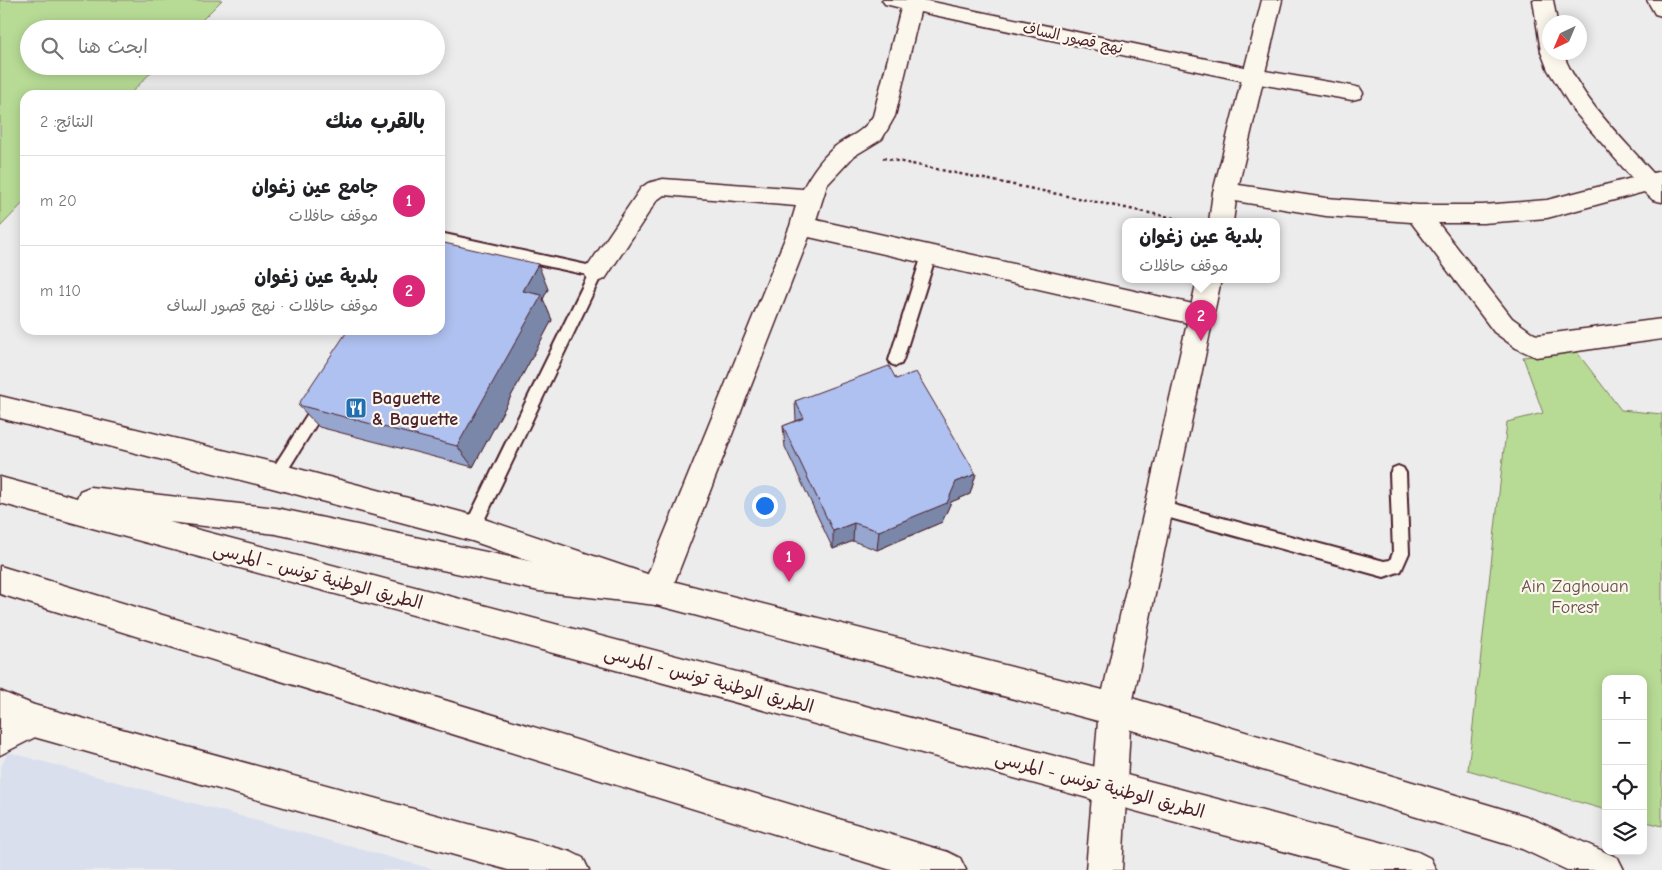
<!DOCTYPE html>
<html lang="ar">
<meta charset="utf-8">
<style>
body{margin:0;font-family:"Comic Neue","Playpen Sans Arabic",sans-serif;background:#f2f2f2;color:#202124;direction:rtl}
.controls{position:absolute;right:15px;bottom:15px;display:grid;overflow:hidden;border-radius:10px;box-shadow:0 2px 12px #0003}
.controls button{width:45px;height:45px;display:grid;place-items:center;padding:0;border:0;border-bottom:1px solid #e0e0e0;background:#fff;color:#202124;font:25px sans-serif}
.compass{position:absolute;left:1542px;top:15px;width:45px;height:45px;border-radius:50%;background:#fff;box-shadow:0 2px 12px #0003;rotate:224deg}
.you{position:absolute;left:764px;top:505px;width:18px;height:18px;margin:-12px;border:4px solid #fff;border-radius:50%;background:#1a73e8;box-shadow:0 0 0 8px #1a73e833}
.badge{display:grid;place-items:center;width:32px;height:32px;border-radius:50%;background:#db2777;color:#fff;font-size:16px;font-weight:700}
.pin{position:absolute;translate:-50% -41px;filter:drop-shadow(0 1px 2px #0008)}
.pin::after{content:'';position:absolute;top:26px;width:18px;height:15px;background:inherit;clip-path:polygon(0 0,100% 0,50% 100%)}
.popup{position:absolute;left:1122px;top:218px;width:158px;height:65px;box-sizing:border-box;display:grid;place-content:center;border-radius:10px;background:#fff;filter:drop-shadow(0 1px 4px #0005);font-size:16px;white-space:nowrap;color:#757577}
.popup b{font-size:19px;color:#202124}
.popup::after{content:'';position:absolute;left:50%;top:100%;margin-left:-10px;border:10px solid transparent;border-top-color:#fff}
.list{margin:0;padding:0;list-style:none}
h2{display:flex;justify-content:space-between;align-items:center;height:65px;margin:0;padding:0 20px;font-size:21px}
h2 small{font-size:16px;font-weight:400;color:#757577}
.list li{display:grid;grid-template-columns:32px 1fr auto;gap:15px;align-items:center;box-sizing:border-box;height:90px;padding:0 20px;border-top:1px solid #e0e0e0}
.list b{display:block;font-size:19px;white-space:nowrap}
.list p{margin:0;font-size:16px;white-space:nowrap;color:#757577}
.list em{font-size:16px;font-style:normal;color:#757577}
.icon{flex:none;width:28px;height:28px;fill:none;stroke:currentColor;stroke-width:2;stroke-linecap:round;stroke-linejoin:round}
.map{position:relative;flex:none;width:1662px;height:870px;overflow:hidden;direction:ltr}
.search{position:absolute;background:#fff;box-shadow:0 2px 12px #0003;left:20px;top:20px;width:425px;height:55px;display:flex;align-items:center;gap:12px;box-sizing:border-box;padding:0 18px;border-radius:28px;color:#757577;font-size:19px}
.panel{position:absolute;background:#fff;box-shadow:0 2px 12px #0003;left:20px;top:90px;width:425px;height:245px;border-radius:15px;direction:rtl}
.map>svg:first-child{display:block}
</style>
<div class="map">
<svg width="1662" height="870" viewBox="0 0 1662 870">
<rect width="100%" height="100%" fill="#ececed"/>
<filter id="ink" filterUnits="userSpaceOnUse"><feTurbulence type="fractalNoise" baseFrequency=".02" numOctaves="2"/><feDisplacementMap in="SourceGraphic" scale="10" xChannelSelector="R" yChannelSelector="G"/><feConvolveMatrix kernelMatrix="1 2 1 2 8 2 1 2 1" color-interpolation-filters="sRGB"/></filter>
<g filter="url(#ink)">
<path fill="#dadfee" d="M8,752L436,870H0V769Z"/>
<path fill="#b7db95" stroke="#807d60" d="M0,0H222L193,29H29V66H157L129,95H25V201L0,227Z
M1576,351L1621,410L1662,414V826L1643,821V679H1606V810L1468,770L1507,422L1543,413L1523,357Z"/>
<g fill="none" stroke-linecap="round" stroke-linejoin="round">
<g stroke="#4a1f2b" stroke-width="4">
<path id="service" d="M440,233L596,267L601,268L603,272L478,533L472,535L466,533L464,528L588,275L440,243Z
M929,250L934,251L936,255L903,360L901,364L896,366L891,364L889,360L922,255L924,251Z
M322,397L327,399L329,403L327,407L281,481L276,483L271,481L268,476L271,471L317,399Z
M1398,466L1403,468L1406,473L1409,553L1401,571L1384,577L1159,515L1153,513L1151,508L1153,503L1159,501L1384,561L1390,560L1393,553L1390,473L1393,468Z"/>
</g>
<g stroke="#4a1f2b" stroke-width="3">
<path id="minor" d="M882,0H923L1254,69L1352,86L1360,88L1363,93L1360,98L1352,100L1254,83L920,12L895,116L882,139L854,156L827,185L816,220L1202,306L1211,309L1215,316L1211,323L1202,326L809,237L671,591L667,601L656,605L645,601L641,591L790,226L796,206L664,195L657,200L605,279L596,282L587,279L584,272L641,188L648,183L663,179L803,189C810,174 826,152 840,143C854,134 864,131 873,116L901,8L885,4Z
M1533,0H1553L1557,22H1550V52H1562C1582,100 1619,135 1653,173L1662,171V202L1653,200L1644,192L1547,218L1483,223H1438L1512,318L1534,334L1538,335L1662,319V339L1536,357L1516,348L1494,332L1411,222L1326,216L1217,198L1213,192L1217,186L1225,183L1326,198L1418,205H1483L1547,200L1632,178L1573,110L1548,70L1541,52Z
M1647,0H1662V16L1655,14Z
M34,705L45,710L50,721L45,732L0,755V721Z"/>
</g>
<g stroke="#4a1f2b" stroke-width="3">
<path id="tertiary" d="M1262,0H1282L1237,192L1233,222H1209L1213,192Z
M1197,280H1221L1131,709L1122,870H1086L1098,721L656,605L472,541L276,489L0,418V396L276,463L472,515L656,577L1103,690Z
M0,691L34,705L571,852L583,858L589,870H508L34,737L0,723Z"/>
</g>
<g stroke="#4a1f2b" stroke-width="3">
<path id="trunk" d="M0,477L77,498L80,491L90,487L276,508L539,563L656,577L667,581L671,591L667,601L656,605L539,591L276,534L169,522L1418,852L1430,858L1436,870H1353L0,503Z
M0,566L948,852L960,858L966,870H891L0,594Z
M1115,693L1526,816L1618,858L1624,870H1567L1522,849L1115,725L1104,720L1099,709L1104,698Z"/>
</g>
<path stroke="#4a1f2b" stroke-width="2.5" stroke-dasharray="3 3" stroke-linecap="butt" d="M883,158L1193,222"/>
<use href="#service" fill="#fbf7ec" fill-rule="evenodd"/>
<use href="#minor" fill="#fbf7ec" fill-rule="evenodd"/>
<use href="#tertiary" fill="#fbf7ec" fill-rule="evenodd"/>
<use href="#trunk" fill="#fbf7ec" fill-rule="evenodd"/>
</g>
<path fill="#96a6ce" stroke="#4a1f2b" d="M548,289L543,299L552,320L473,467L319,427L298,405Z
M896,379L976,474L970,494L951,502L942,522L877,550L853,541L833,549L785,447L783,426L796,421L795,401Z"/>
<path fill="#7a87a8" stroke="#4a1f2b" d="M538,264L548,289L543,299L552,320L473,467L457,446L523,291Z
M976,474L970,494L951,502L942,522L877,550L879,531L956,482Z
M854,523L853,541L833,549V531Z"/>
<path fill="#afc1f0" stroke="#4a1f2b" d="M440,242L538,264L523,291L542,295L457,446L298,405L348,330H440Z
M889,366L896,379L916,372L976,474L956,482L947,503L879,531L854,523L833,531L783,426L804,418L795,401Z"/>
</g>
<defs>
<g id="restaurant-square" transform="scale(1.125)"><rect x="-9" y="-9" width="18" height="18" rx="4" fill="#1f6fb2" stroke="#fbf7ec"/><path d="M-5-6h1v4h1v-4h1v4h1v-4h1v5L-1.5 .5V6h-2V.5L-5-1ZM5-6V6H3V1.5H1.5Q1.5-4 5-6Z" fill="#fff"/></g>
</defs>
<g fill-rule="evenodd">
<use href="#restaurant-square" x="356" y="408"/>
</g>
<g text-anchor="middle" dominant-baseline="central" stroke-width="4.5" stroke-linejoin="round" paint-order="stroke">
<g font-size="15" fill="#4a1f2b" stroke="#fbf7ec">
<text transform="translate(1073 38) rotate(12)">نهج قصور الساف</text>
</g>
<g font-size="18" font-weight="bold" fill="#4a1f2b" stroke="#fbf7ec" text-anchor="start">
<text x="372" y="398">Baguette<tspan x="372" dy="21">&amp; Baguette</tspan></text>
</g>
<g font-size="18" fill="#4a1f2b" stroke="#fbf7ec">
<text transform="translate(318 576) rotate(15)">الطريق الوطنية تونس - المرسى</text>
<text transform="translate(709 680) rotate(15)">الطريق الوطنية تونس - المرسى</text>
<text transform="translate(1100 785) rotate(15)">الطريق الوطنية تونس - المرسى</text>
</g>
<g font-size="18" fill="#654e46" stroke="#fbf7ec">
<text x="1575" y="586">Ain Zaghouan<tspan x="1575" dy="21">Forest</tspan></text>
</g>
</g>
</svg>
<div class="controls">
<button>+</button>
<button>−</button>
<button><svg class="icon" aria-label="locate" viewBox="0 0 24 24"><circle cx="12" cy="12" r="6"/><path d="M12 2v4M12 18v4M2 12h4M18 12h4"/></svg></button>
<button><svg class="icon" aria-label="layers" viewBox="0 0 24 24"><path d="M12 4l9 5-9 5-9-5zM3 14l9 5 9-5"/></svg></button>
</div>
<svg class="compass" viewBox="-18 -18 36 36"><path d="M0-13l5 13h-10z" fill="#e53935"/><path d="M0 13l5-13h-10z" fill="#757577"/></svg>
<div class="you"></div>
<div class="pin badge" style="left:789px;top:582px">1</div>
<div class="pin badge" style="left:1201px;top:341px">2</div>
<div class="popup"><b>بلدية عين زغوان</b>موقف حافلات</div>
<div class="search"><svg class="icon" aria-label="search" viewBox="0 0 24 24"><circle cx="10" cy="10" r="6"/><path d="M15 15l6 6"/></svg>ابحث هنا</div>
<section class="panel">
<h2>بالقرب منك<small>النتائج: 2</small></h2>
<ul class="list">
<li><span class="badge">1</span><div><b>جامع عين زغوان</b><p>موقف حافلات</p></div><em>20 m</em></li>
<li><span class="badge">2</span><div><b>بلدية عين زغوان</b><p>موقف حافلات · نهج قصور الساف</p></div><em>110 m</em></li>
</ul>
</section>
</div>
